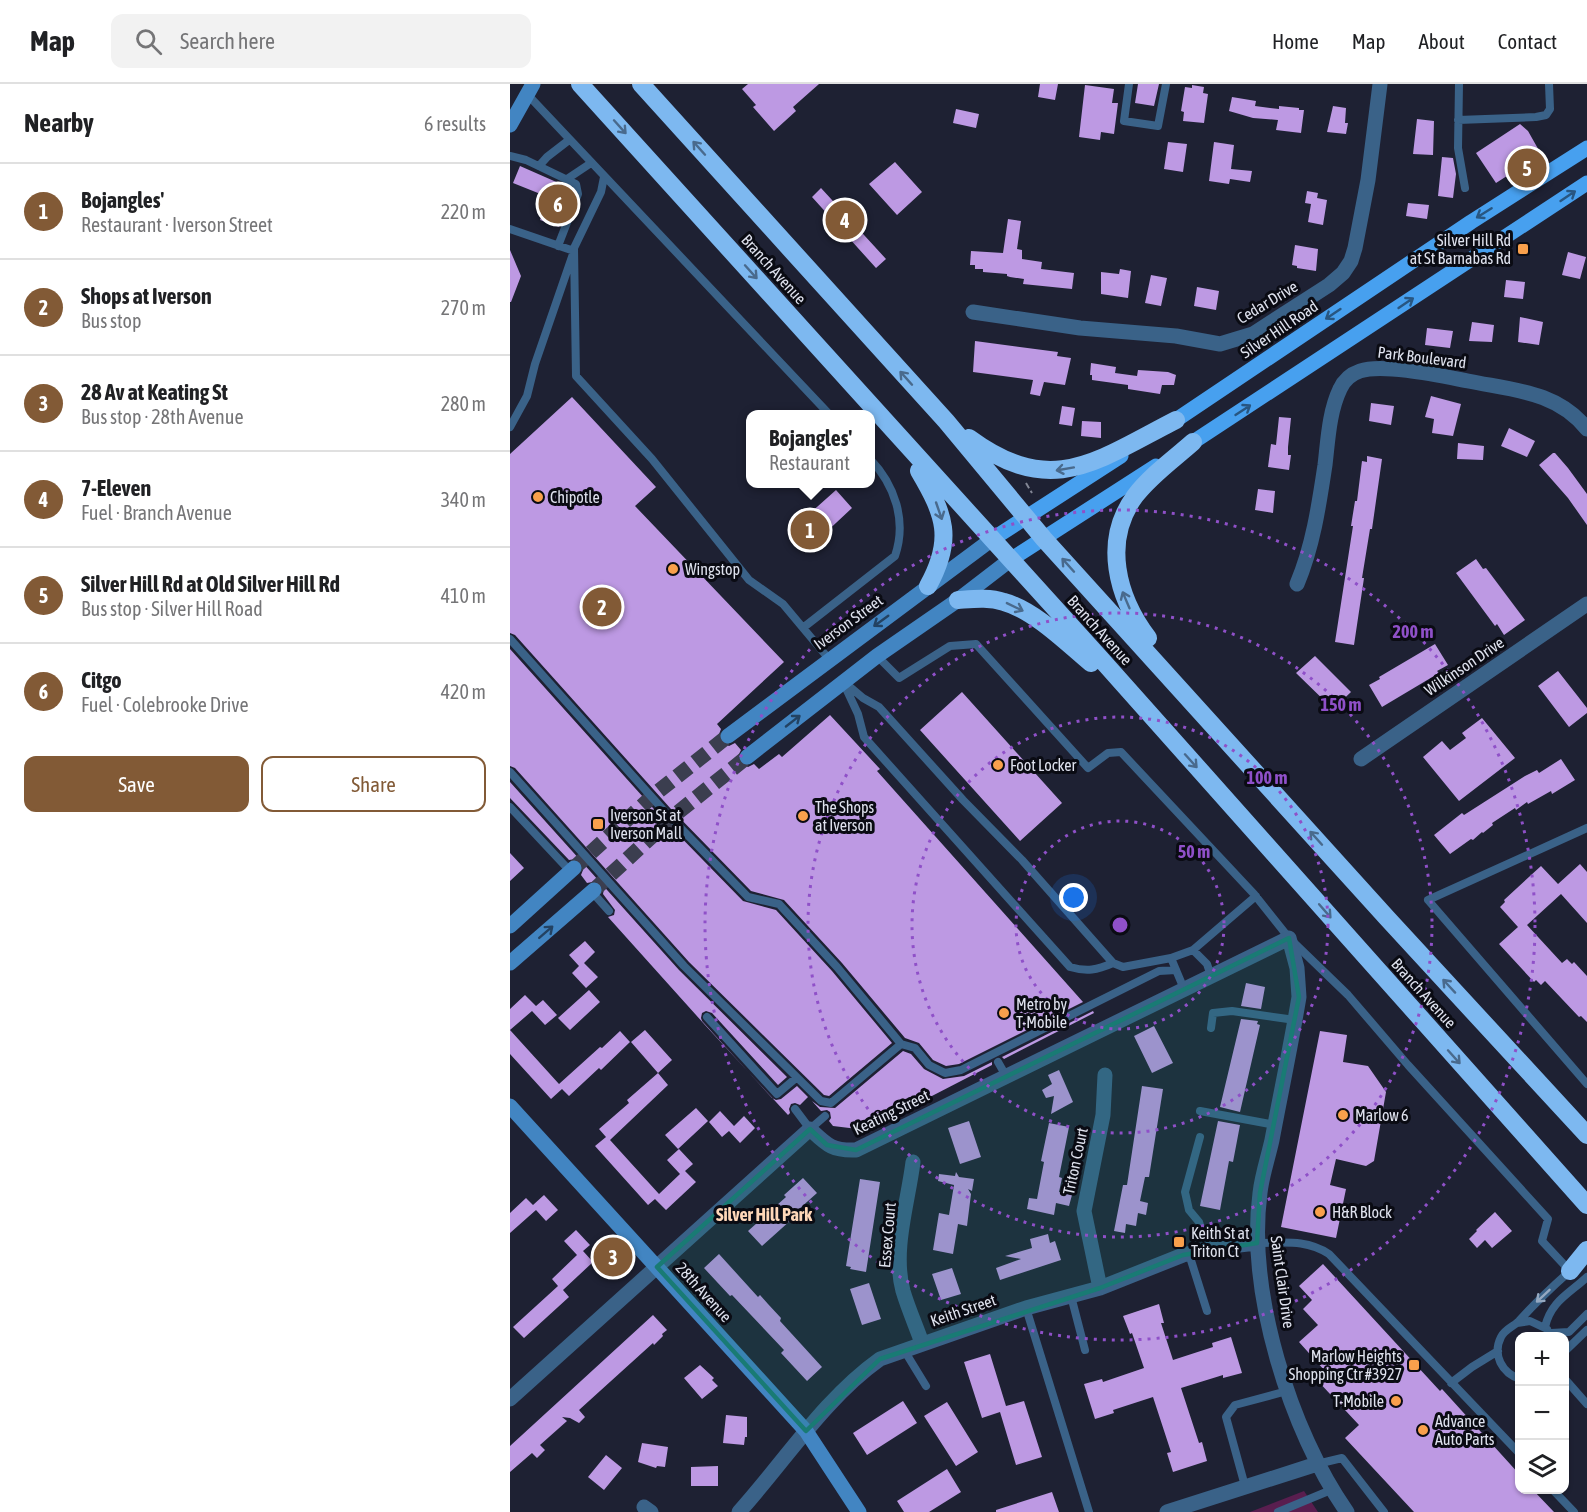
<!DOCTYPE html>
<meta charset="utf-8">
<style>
body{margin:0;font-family:"Asap Condensed",sans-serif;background:#f2f2f2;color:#202124}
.controls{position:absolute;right:18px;bottom:18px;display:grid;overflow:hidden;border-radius:12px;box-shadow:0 2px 4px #0004}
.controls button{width:54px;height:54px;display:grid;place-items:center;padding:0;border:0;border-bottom:2px solid #e0e0e0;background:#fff;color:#202124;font:30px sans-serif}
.you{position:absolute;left:564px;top:814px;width:21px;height:21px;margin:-15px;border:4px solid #fff;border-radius:50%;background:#1a73e8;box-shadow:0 0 0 9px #1a73e833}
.badge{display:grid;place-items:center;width:39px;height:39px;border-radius:50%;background:#825a36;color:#fff;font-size:20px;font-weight:700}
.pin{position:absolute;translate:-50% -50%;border:3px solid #fff;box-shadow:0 2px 6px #0006}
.popup{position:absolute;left:236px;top:326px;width:129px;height:78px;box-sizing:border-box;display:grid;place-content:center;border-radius:12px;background:#fff;filter:drop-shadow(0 2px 4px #0005);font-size:20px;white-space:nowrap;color:#757577}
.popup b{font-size:22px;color:#202124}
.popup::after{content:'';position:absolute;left:50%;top:100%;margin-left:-12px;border:12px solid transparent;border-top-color:#fff}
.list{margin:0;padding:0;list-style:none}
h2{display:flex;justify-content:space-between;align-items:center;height:78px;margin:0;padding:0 24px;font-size:26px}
h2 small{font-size:20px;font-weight:400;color:#757577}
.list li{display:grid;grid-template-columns:39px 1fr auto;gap:18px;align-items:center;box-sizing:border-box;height:96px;padding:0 24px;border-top:2px solid #e0e0e0}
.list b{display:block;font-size:22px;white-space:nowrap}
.list p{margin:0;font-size:20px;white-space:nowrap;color:#757577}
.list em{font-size:20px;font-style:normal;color:#757577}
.actions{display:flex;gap:12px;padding:18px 24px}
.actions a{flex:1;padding:14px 0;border:2px solid #825a36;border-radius:12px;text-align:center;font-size:21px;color:#825a36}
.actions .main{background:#825a36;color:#fff}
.icon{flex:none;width:33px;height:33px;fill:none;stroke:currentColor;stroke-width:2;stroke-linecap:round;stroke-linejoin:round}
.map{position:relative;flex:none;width:1077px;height:1428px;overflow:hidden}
header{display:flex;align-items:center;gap:36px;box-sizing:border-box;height:84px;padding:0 30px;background:#fff;border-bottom:2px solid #e0e0e0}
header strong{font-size:28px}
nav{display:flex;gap:33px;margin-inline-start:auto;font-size:21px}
.search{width:420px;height:54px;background:#f2f2f2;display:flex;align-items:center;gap:15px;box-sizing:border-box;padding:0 21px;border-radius:12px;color:#757577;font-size:22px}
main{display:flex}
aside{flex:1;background:#fff}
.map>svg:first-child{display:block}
</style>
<header>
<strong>Map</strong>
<div class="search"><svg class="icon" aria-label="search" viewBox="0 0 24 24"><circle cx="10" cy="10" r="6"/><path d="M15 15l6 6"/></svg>Search here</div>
<nav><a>Home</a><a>Map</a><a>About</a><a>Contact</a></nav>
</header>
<main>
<aside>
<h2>Nearby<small>6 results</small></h2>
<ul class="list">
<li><span class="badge">1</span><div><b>Bojangles'</b><p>Restaurant · Iverson Street</p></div><em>220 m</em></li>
<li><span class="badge">2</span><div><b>Shops at Iverson</b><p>Bus stop</p></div><em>270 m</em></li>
<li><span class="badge">3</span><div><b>28 Av at Keating St</b><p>Bus stop · 28th Avenue</p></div><em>280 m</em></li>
<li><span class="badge">4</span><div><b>7-Eleven</b><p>Fuel · Branch Avenue</p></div><em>340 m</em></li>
<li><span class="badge">5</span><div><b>Silver Hill Rd at Old Silver Hill Rd</b><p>Bus stop · Silver Hill Road</p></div><em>410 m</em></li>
<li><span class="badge">6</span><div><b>Citgo</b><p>Fuel · Colebrooke Drive</p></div><em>420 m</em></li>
</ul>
<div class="actions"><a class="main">Save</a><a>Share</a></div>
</aside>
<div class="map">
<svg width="1077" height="1428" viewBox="0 0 1077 1428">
<rect width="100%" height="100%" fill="#1e2133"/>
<path fill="#591e4f" d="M794,1407L808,1428H740Z"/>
<path fill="#bd99e3" d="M238,0H309L283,23L286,27L264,47L243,23L246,21L232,5Z
M530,0H548L545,16L528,13Z
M628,0H649L644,22L625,19Z
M575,1L604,5L602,19H608L604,50L591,48L590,56L569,53Z
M682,1L694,3L693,9L698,10L694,39L673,37L674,28L671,27L675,3L682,4Z
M722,13L746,17L745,22L769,25V22L789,24V26H794L791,49L766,46L768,36L743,34L719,27Z
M823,22L836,24L835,39H838L836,50L817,48Z
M446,25L469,30L466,44L443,39Z
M907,35L924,37L923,71L903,70Z
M1010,40L1018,47L1031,70L986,99L966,69Z
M658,58L677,60L673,88L654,85Z
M704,58L724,61L721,85L742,87L740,98L720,95L719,100L699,97Z
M932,73L943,74L946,90L943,114L928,112Z
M385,78L412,108L387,131L359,100Z
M10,82L60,104L61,109L49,143L30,136L38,113L3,99Z
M311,104L376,175L366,184L302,113Z
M797,107L808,109L807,114L817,116L813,141L798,138L801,120L795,119Z
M898,119L919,121L917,135L896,132Z
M498,135L511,137L507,165L512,166V175L532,178L531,185L564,189L562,205L513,200L514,195L500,193L497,192V190L473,188V185H465V181H460L461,167L493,169Z
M785,161L808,165L806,187L787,184V182L782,181Z
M0,166L11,192L1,218H0Z
M1058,168L1076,173L1070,195L1052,191Z
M610,185L621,187L618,214L591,210V188L609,190Z
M641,191L657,194L651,222L635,219Z
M996,196L1015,198L1013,215L994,213Z
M687,203L709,207L706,226L684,222Z
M1010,233L1033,238L1029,261L1008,258Z
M962,238L984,241L982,258L959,257Z
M917,244L943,247L940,264L915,261Z
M465,257L548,268L547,272L561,274L555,301L534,298L530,312L520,310L523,296L463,288Z
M581,279L606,283L605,289L627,292L628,286L658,288L666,291L664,301H652L650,310L618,305V301L582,296V291H580Z
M921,312L951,320L943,352L922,349L924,335L915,333Z
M62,313L146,403L125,422L274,578L207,640L211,645L208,653L211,658L219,662L225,659L231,666L227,674L230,679L238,683L244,680L249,685L269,670L272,673L320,631L370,685L367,687L573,918L449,980L436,982L423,976L409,959L395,954L332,879L274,816L241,807L161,725L5,551L0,549V370Z
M861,319L884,322L881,341L859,337Z
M552,322L565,324L562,342L549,340Z
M769,333L781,334L778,363V371H781L779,386L758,383L761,360L766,361Z
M572,337L591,338V354L571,352Z
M999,344L1025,357L1017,373L991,362Z
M948,359L974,362L973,376L947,375Z
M1043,369H1045L1058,384L1077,410V441L1058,414L1029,381Z
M857,372L872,375L862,445H860L852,494H854L844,561L825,558L843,442H841L845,417H847L852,377L857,378Z
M748,405L765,407L763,429L745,426Z
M326,406L342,424L296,467L279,448Z
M966,475L973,485L976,484L1015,536L994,551L987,540L985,542L946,489Z
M925,560L938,581L927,587L929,589L872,623L859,601L870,595L869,593Z
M0,565L151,733L233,817L266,826L322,887L382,959L319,1012L314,1011L179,878L5,684L0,682Z
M805,572L841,608L823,625L786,589Z
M1048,587L1077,624V629L1059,643L1028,602Z
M452,608L552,719L510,757L410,646Z
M972,634L1005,674L949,717L913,673L932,657L940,666L956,654L952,649Z
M1051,675L1065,696L1042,710L1041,707L1018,720L1017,718L1006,726L1005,724L982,739L983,741L973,749L972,748L963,756L961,755L940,770L924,751L952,729L954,731L1015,692L1027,686L1029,689Z
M0,698L169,886L277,993L268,1001L202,929L196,927L192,929L191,934L192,937L262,1014L266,1016L271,1015L287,1002L298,1013L290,1021L285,1019L281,1020L279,1025L280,1029L278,1031L195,941L98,833L104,831L105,826L93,810L94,805L92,800L87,797L77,799L71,791L73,786L72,778L66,775L59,776L0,714Z
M0,769L14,784L0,797Z
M1070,780L1077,788V839L1051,810L1017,841L1052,879L1057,875L1062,880L1064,878L1077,892V938L1071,932L1069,933L1035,897L1031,901L1026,896L1024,898L989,860L1008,843L990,823L995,818L994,816L1031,782L1048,800Z
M75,857L85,868L74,879L88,893L76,904L62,889L69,882L59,871Z
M736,899L755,903L751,925L731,922Z
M79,906L90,918L60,946L48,934Z
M15,911L26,922L33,916L47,931L35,941L22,927L0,946L49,1000L90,963L92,964L110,947L120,958L91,986L89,984L59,1012L52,1005L41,1015L0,970V925Z
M583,927L584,929L494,975L492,973Z
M731,935L748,937L747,940L750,941L730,1028L710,1023Z
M644,942L663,979L642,989L624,952Z
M135,946L162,976L148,989L121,958Z
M810,947L837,951L833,978L858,982L876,1008L864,1077L856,1082L826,1075L820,1101L836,1105L826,1154L771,1143Z
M393,967L401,970L414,985L433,995L454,992L482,978V981L356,1046L323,1042L319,1037L321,1034L320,1028L317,1026L311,1027L302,1017L310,1023L325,1024Z
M549,986L563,1018L541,1030L544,1012L536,1014L532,1006L542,1000L538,991Z
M148,989L158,1001L100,1056L149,1110L170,1090L157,1076L169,1065L183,1080L175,1087L186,1098L156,1126L145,1115L138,1121L85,1062L96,1053L89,1045L119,1019L117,1016Z
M632,1002L653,1005L639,1093H635L630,1117L638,1119L636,1131L628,1129L626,1142L616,1140L615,1149L604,1147L613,1101H617Z
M186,1024L198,1037L168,1065L155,1051Z
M210,1027L224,1042L234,1032L245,1044L230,1059L219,1047L212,1053L199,1038Z
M459,1037L471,1073L450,1080L438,1044Z
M708,1037L730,1041L723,1078L719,1077L710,1126L690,1122Z
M539,1039L559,1043L549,1093L552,1094L549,1108L562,1111L559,1122L546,1119L544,1131L517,1125L519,1114L527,1115L534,1078L531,1077Z
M446,1088L449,1093L464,1095L462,1107L458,1105L461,1110L457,1142L448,1140L443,1170L423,1166L429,1129L439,1131L444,1101L428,1097L429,1090L445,1092Z
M293,1094L307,1109L279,1134L281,1136L252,1162L238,1147L276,1113L274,1111Z
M350,1095L370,1098L356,1188L340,1185L341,1183L336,1182Z
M34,1111L48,1126L36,1137L26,1126L0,1149V1129L16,1114L23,1121Z
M985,1128L1002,1147L982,1164L975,1156L967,1164L959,1155L967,1147L966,1146Z
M66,1146L80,1161L73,1167L83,1178L53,1206L59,1213L14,1254L3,1243L48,1202L42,1195L67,1171L54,1157Z
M538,1150L540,1159L545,1157L551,1176L490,1196L486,1184L511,1175L495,1172L522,1164L520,1155Z
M209,1170L248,1213L250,1211L258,1220L271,1234L270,1237L312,1283L297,1297L271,1269L274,1266L222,1211L220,1212L194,1184Z
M813,1180L930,1307L932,1305L1010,1391V1406H1023L1044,1428H904L835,1354L849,1341L806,1295L815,1287L789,1258L808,1241L793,1225L802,1216L789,1202Z
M442,1184L451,1210L431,1216L422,1190Z
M359,1199L371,1235L352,1241L340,1205Z
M649,1220L654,1239H651L663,1276L703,1263L702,1259L721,1253L732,1289L713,1294V1291L671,1304L689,1359L692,1358L697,1377L663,1388L657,1369L661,1368L643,1313L603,1326L604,1329L585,1335L574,1300L592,1295L593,1298L634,1284L622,1249L620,1250L613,1232Z
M143,1231L157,1246L152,1250L153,1252L144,1261L143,1259L69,1326L75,1333L69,1339L60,1334L52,1333L57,1337L30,1361L35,1366L27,1374L22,1369L0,1388V1362Z
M480,1270L496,1322L514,1317L532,1373L506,1381L490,1328L472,1334L454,1278Z
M190,1281L204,1294L202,1296L208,1302L192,1315L174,1294Z
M393,1317L407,1339L357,1371L343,1349Z
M437,1318L468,1368L446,1382L414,1332Z
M216,1331L237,1333V1353H235L234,1361L213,1359Z
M132,1359L158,1363L155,1383L147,1382L146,1384L128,1378Z
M96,1371L112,1384L94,1406L78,1393Z
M208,1382V1402H181V1383Z
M437,1385L451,1408L419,1428H394L387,1417Z
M542,1408L549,1428H486V1426Z"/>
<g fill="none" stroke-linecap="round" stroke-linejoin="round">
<path stroke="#3b3e4f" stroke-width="15" stroke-dasharray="15 8" stroke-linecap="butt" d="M64,784L145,710L218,652
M84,806L166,730L237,673"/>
<path stroke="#838695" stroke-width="2" stroke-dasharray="6 3" stroke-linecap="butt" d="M516,399L522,409"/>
<path stroke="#3a6288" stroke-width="8" d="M619,0L614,37L648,42L656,0
M949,0L948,64L955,104
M17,10L319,330
M948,36L1026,33L1036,31L1040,25L1039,0
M0,72L16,76L66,100L68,110L48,162
M29,82L37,73L59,56
M94,93L91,108L64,164L66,292L142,375L239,496L273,520L319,575
M57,95L81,79
M0,145L64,167L25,280L17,312L0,343
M294,543L385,472C397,437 385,401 360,375
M0,555L156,729L238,813L269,820L327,883L391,960L321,1019L311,1017L174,882L0,688
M367,572L389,594L440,562L466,560L578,684L598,669L611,668L744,810L779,854L838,911L898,981L1038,1135L1032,1157L1060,1187C1042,1203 1025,1219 1009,1237C1003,1243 995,1245 991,1253C982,1271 992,1289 1010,1295
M333,597L353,614L369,623L453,716L512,776L603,879L613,883L661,874L683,866L746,812
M334,600L348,630L354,653L560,883C577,888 587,886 603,879
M0,723L60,787
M1077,744L918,816L1077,1000
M82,808L99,827
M683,866L697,880L701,892
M661,874L674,905
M197,933L267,1010L286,994
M701,944L703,929L722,927L785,936
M391,960L405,964L419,981L435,989L451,986L649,887L666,886
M488,978L496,992
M285,1025L300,1045L315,1032
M690,1027L765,1041
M690,1053L675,1108L679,1126L689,1138L698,1165
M747,1159C774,1159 796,1155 819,1170L1010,1370
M679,1170L697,1227
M561,1212L575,1266
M516,1224L579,1428
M1007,1239L1020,1237L1037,1245
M1035,1243C1041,1217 1059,1210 1077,1193
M1041,1249L1059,1248L1077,1230
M394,1266L416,1302
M1054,1268L1077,1246
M1054,1294L1077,1320
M941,1299L962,1283L988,1267
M807,1380L832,1374L874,1428
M735,1402L716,1333L725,1321L777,1307
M1043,1406L1064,1428
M768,1428L821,1406"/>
<path stroke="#3a6288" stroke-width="15" d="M463,228L570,244L666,252L710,260L743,250L819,201L833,189L841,177L845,164L858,96L870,0
M787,500C803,462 809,421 815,381C818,356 819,328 830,305C834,296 841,290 850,287C873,279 932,292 958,297C1002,306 1047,307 1077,345
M851,675L1077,520
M403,1078C398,1119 382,1166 393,1207C398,1224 406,1242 412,1259
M590,1204L574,1127L593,1031L595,991
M0,1315L300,1045C317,1061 322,1067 346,1066L779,854L787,884L789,913C781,961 771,1008 762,1056C758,1074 752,1091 750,1109C737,1208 780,1347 837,1428
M134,1423L141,1428
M229,1428C275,1377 314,1315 370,1275L516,1224L590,1204L673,1171L702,1164L747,1159
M657,1428L807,1380"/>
<path stroke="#4285c2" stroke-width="15" d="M0,41L23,0
M218,652L481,456
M237,673L367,572L448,516L500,476
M0,842L64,784
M0,879L84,806
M0,1022L296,1347L349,1428"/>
<path stroke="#47a0ef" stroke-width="15" d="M657,342L961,138L1077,64
M674,364L1077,99
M481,456L611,372
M500,476L646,382"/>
<path stroke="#7db8f0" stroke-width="18" d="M70,0L590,574L1077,1121
M131,0L436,337L534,455L877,834L1077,1051
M459,354C542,415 586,377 666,336
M409,387C435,431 444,455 418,502
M448,516C463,515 479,513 494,518C524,526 557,559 581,579
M638,554C607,513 592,457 625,412C641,391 664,375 683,358
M1060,1187L1077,1166"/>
</g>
<defs><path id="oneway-shaft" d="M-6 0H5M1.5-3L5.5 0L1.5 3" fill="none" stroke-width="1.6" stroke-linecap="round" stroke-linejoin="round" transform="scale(1.5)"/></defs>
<g stroke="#496a8d">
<use href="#oneway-shaft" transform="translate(110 43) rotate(48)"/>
<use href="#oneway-shaft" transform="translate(189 64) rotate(-132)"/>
<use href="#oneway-shaft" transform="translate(241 188) rotate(48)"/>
<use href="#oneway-shaft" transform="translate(396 294) rotate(-132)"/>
<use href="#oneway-shaft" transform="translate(555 385) rotate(170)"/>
<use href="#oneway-shaft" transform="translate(429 427) rotate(71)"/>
<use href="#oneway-shaft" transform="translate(558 481) rotate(-132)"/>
<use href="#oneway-shaft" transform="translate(616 516) rotate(-113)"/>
<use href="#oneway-shaft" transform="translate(505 523) rotate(26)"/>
<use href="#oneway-shaft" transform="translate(681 677) rotate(48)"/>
<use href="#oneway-shaft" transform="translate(806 754) rotate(-132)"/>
<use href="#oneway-shaft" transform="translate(815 827) rotate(49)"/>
<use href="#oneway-shaft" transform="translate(939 902) rotate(-133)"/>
<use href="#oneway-shaft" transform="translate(944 973) rotate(48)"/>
</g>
<g stroke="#285681">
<use href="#oneway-shaft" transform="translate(1058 112) rotate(-34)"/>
<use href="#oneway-shaft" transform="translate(974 129) rotate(148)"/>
<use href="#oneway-shaft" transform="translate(896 219) rotate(-34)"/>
<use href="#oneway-shaft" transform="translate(823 230) rotate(146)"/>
<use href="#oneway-shaft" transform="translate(733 326) rotate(-33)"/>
</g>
<g stroke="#234262">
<use href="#oneway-shaft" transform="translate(371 537) rotate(144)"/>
<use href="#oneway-shaft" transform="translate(283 637) rotate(-38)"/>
<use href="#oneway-shaft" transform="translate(36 848) rotate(-41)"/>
</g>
<use stroke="#95a8c0" href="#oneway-shaft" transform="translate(1033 1212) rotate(137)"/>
<path fill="#197b74" fill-opacity="0.2" stroke="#197b74" stroke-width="4.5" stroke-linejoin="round" d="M779,854L789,913L750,1109L747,1159L673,1171L590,1204L370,1275L296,1347L147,1183L300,1045L317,1061L346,1066Z"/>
<g fill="none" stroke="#8f50c8" stroke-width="3" stroke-dasharray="3 6">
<circle cx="610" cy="841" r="104"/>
<circle cx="610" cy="841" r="208"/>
<circle cx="610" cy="841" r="312"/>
<circle cx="610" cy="841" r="415"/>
</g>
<g fill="#f9a04c" stroke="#0a0b13" stroke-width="2">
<rect x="1007" y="159" width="12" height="12" rx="3"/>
<circle cx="28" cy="413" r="6"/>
<circle cx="163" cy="485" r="6"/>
<circle cx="488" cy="681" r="6"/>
<circle cx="293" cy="732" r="6"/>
<rect x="82" y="734" width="12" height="12" rx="3"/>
<circle cx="494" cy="929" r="6"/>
<circle cx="833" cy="1031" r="6"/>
<circle cx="810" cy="1128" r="6"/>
<rect x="663" y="1152" width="12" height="12" rx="3"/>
<rect x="898" y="1275" width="12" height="12" rx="3"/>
<circle cx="886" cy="1317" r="6"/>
<circle cx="913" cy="1346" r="6"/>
</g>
<g text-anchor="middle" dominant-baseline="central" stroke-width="6" stroke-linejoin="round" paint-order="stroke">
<g font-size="16" fill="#dfe2ee" stroke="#0a0b13" text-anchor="start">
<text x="1001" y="156" text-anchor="end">Silver Hill Rd<tspan x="1001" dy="18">at St Barnabas Rd</tspan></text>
<text x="40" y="413">Chipotle</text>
<text x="175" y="485">Wingstop</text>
<text x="500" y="681">Foot Locker</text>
<text x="305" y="723">The Shops<tspan x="305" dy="18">at Iverson</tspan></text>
<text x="100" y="731">Iverson St at<tspan x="100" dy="18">Iverson Mall</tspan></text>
<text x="506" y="920">Metro by<tspan x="506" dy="18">T-Mobile</tspan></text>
<text x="845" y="1031">Marlow 6</text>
<text x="822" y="1128">H&amp;R Block</text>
<text x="681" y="1149">Keith St at<tspan x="681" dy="18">Triton Ct</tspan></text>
<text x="892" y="1272" text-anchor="end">Marlow Heights<tspan x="892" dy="18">Shopping Ctr #3927</tspan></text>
<text x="874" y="1317" text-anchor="end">T-Mobile</text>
<text x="925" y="1337">Advance<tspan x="925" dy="18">Auto Parts</tspan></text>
</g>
<g font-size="16" fill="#dfe2ee" stroke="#0a0b13">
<text transform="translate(264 185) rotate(48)">Branch Avenue</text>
<text transform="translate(757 218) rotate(-31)">Cedar Drive</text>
<text transform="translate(769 245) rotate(-34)">Silver Hill Road</text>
<text transform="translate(912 273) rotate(7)">Park Boulevard</text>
<text transform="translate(338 538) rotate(-36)">Iverson Street</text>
<text transform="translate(590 546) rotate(48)">Branch Avenue</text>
<text transform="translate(954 582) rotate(-34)">Wilkinson Drive</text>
<text transform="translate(914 909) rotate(48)">Branch Avenue</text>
<text transform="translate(381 1028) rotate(-26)">Keating Street</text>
<text transform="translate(565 1077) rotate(-78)">Triton Court</text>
<text transform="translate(377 1151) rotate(-85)">Essex Court</text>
<text transform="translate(773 1198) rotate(82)">Saint Clair Drive</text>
<text transform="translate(194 1208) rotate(48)">28th Avenue</text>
<text transform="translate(453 1226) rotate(-19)">Keith Street</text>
</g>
<g font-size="18" font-weight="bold" fill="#ffd8b9" stroke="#0a0b13">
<text x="254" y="1130">Silver Hill Park</text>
</g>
</g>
<circle cx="610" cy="841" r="9" fill="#8f50c8" stroke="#0a0b13" stroke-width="3"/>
<g font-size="18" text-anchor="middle" font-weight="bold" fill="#8f50c8" stroke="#0a0b13" stroke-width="6" stroke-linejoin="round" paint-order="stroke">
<text x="903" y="554">200 m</text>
<text x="831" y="627">150 m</text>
<text x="757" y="700">100 m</text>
<text x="684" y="774">50 m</text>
</g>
</svg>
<div class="controls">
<button>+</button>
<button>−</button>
<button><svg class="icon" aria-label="layers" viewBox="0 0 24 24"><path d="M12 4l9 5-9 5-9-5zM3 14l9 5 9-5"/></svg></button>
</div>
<div class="you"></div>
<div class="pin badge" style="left:300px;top:446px">1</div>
<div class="popup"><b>Bojangles'</b>Restaurant</div>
<div class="pin badge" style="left:92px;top:523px">2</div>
<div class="pin badge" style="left:103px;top:1173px">3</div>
<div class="pin badge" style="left:335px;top:136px">4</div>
<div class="pin badge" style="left:1017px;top:84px">5</div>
<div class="pin badge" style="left:48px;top:120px">6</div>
</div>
</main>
